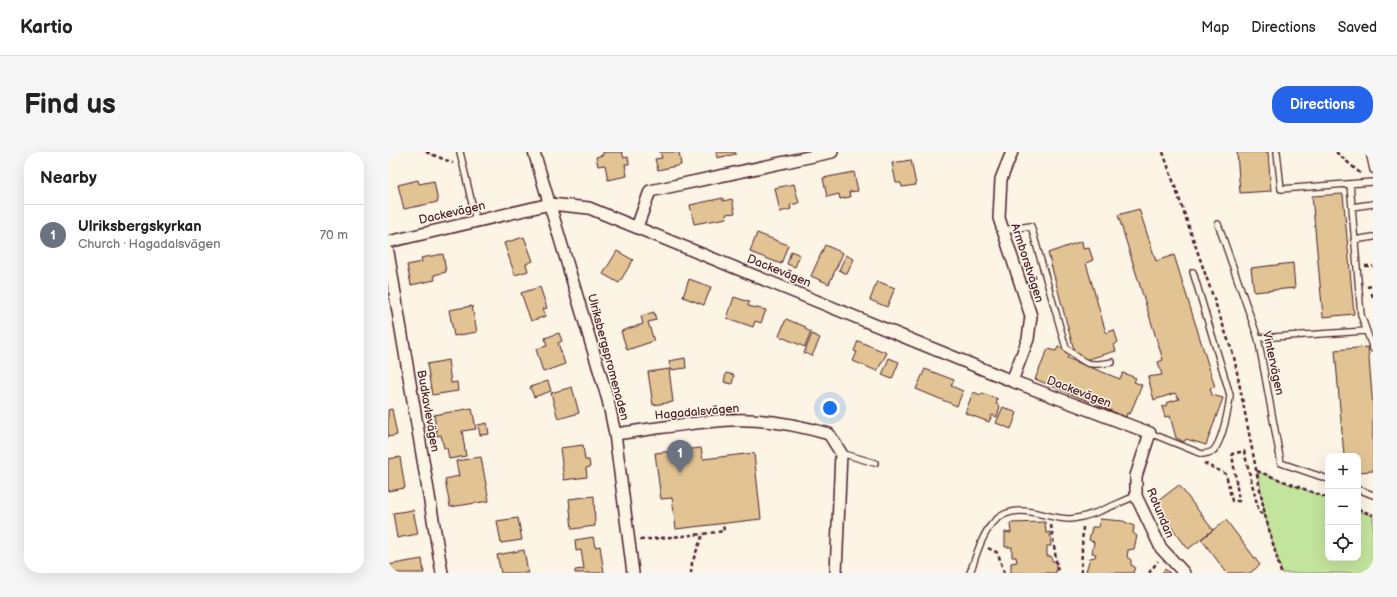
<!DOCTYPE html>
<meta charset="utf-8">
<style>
body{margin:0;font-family:"Balsamiq Sans",sans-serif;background:#f6f6f6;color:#222}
.controls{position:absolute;right:12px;bottom:12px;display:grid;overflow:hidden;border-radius:8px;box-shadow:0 4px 16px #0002}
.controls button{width:36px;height:36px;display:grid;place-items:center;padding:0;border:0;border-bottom:1px solid #e0e0e0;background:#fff;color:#222;font:20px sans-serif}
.you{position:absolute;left:442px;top:256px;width:14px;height:14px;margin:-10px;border:3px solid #fff;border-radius:50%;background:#1a73e8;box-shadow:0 0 0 6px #1a73e833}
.badge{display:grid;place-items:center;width:26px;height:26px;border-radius:50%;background:#2563eb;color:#fff;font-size:13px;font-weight:700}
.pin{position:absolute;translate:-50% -33px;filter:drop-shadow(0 1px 2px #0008)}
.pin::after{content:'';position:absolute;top:21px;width:14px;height:12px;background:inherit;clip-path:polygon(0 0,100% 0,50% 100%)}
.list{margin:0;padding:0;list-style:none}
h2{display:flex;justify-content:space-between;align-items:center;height:52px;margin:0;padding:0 16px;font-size:17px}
h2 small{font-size:13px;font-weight:400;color:#767676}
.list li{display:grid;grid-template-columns:26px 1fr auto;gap:12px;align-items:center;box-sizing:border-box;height:60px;padding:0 16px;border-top:1px solid #e0e0e0}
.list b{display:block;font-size:15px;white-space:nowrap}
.list p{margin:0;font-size:13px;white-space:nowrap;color:#767676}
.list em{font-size:13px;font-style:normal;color:#767676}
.icon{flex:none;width:22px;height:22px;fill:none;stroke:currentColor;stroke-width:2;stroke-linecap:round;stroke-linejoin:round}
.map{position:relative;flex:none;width:985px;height:421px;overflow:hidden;border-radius:16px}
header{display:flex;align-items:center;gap:24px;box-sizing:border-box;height:56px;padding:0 20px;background:#fff;border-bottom:1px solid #e0e0e0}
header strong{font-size:19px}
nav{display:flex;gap:22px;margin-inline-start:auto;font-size:14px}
.intro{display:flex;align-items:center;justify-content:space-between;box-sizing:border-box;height:96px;padding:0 24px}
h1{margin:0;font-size:28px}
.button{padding:10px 18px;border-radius:16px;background:#2563eb;color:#fff;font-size:14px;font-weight:700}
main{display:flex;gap:24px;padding:0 24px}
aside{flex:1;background:#fff;border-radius:16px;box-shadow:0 4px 16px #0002}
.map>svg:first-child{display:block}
</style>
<header>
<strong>Kartio</strong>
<nav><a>Map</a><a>Directions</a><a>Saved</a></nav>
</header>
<div class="intro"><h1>Find us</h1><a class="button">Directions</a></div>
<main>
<aside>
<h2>Nearby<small></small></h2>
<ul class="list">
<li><span class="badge" style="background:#6b7280">1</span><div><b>Ulriksbergskyrkan</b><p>Church · Hagadalsvägen</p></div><em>70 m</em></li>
</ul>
</aside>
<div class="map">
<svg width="985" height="421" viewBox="0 0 985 421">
<rect width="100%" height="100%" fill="#fcf5e5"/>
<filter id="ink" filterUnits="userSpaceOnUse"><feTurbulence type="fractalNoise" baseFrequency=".025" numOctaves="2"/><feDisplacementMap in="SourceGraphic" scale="8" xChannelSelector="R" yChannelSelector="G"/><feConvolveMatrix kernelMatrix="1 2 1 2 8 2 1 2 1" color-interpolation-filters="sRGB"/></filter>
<g filter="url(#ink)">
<path fill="#c3e49c" stroke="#868264" d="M870,320L940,347V406H970V359L985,364V421H894L877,364Z"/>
<path fill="#e1c394" stroke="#4a1f2b" d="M215,0H234L236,6L240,5L241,12H237L239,24L220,28L217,13L210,14L208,5L215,3Z
M272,0H291L293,13L270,18L267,7L274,6Z
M328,0H347L348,2L329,6Z
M849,0H880L883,39L852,41Z
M523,8L528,33L514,35L513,31H508L504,11Z
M466,20L470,39L461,40L462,45L452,47L451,42L439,45L435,26Z
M30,28L31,32L46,29L50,50L16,57L10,33Z
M406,32L411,51L402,53L403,57L392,60L387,36Z
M955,42L966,162L935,165L924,44Z
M335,46V49L344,47L347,61L338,62L339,66L306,72L302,53Z
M751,57L768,109L786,103L827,235L822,236L824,243L835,246L818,293L798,287L796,290L788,286L782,264L777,265L774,255L779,253L778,251L791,247L787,241L766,248L760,225L774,223L770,210L775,208L730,63Z
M369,81L400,93L393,112L362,100Z
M136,85L145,109L138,112L140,119L127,123L116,91Z
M694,89L695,97L701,96L705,108L698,111L718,181L726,178L730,190L726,193L728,199L697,208L687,202L660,101Z
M437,93L455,101L441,132L423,124Z
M229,99L245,108L231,131L215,122Z
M403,99L412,103L407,115L399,112Z
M55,102L58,120L46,123L47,128L23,133L19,113L34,110L33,106Z
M458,103L466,107L459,122L451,118Z
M905,111L907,136L866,140L863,116Z
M301,127L323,135L316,153L295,145Z
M489,129L507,136L499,155L482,148Z
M152,135L159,156L155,157L158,164L143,169L133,141Z
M346,145L361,150L360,154L378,158L373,171L367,169L365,175L339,166Z
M84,154L89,180L66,184L61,158Z
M266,160L268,168L260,170L266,189L239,198L233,179L255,172L253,164Z
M398,167L418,175L417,177L423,180L417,195L391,184Z
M171,181L174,189L170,191L177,212L155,220L148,197L159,194L157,186Z
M424,182L432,186L424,204L416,201Z
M470,189L499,201L489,219L465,209L469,200L466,199Z
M670,195L682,200L679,206L732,227L735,221L748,226L746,230L754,233L742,262L739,261L738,265L647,227L660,197L668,199Z
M980,195L985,255V319L970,320V304H956L947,198Z
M297,206L298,216L283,218L281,209Z
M501,206L511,210L504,227L494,223Z
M60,208L63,231L69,230L70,239L44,243L39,212Z
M281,217L285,250L265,253L260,220Z
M537,217L566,228L563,234L575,239L569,254L528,237Z
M338,221L346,223L344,232L336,230Z
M160,229L163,239L146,245L142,235Z
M184,235L191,261L170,267L163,241Z
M585,240L593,243L594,241L610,247L608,252L612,254L609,265L604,263L601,270L577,261Z
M615,255L629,261L623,277L608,271Z
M84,256L88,277L74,279L78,304L61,307L59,296H56L53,283L49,284L46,263Z
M4,257L9,283L0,285V258Z
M99,271L101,282L92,283L90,273Z
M195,293L197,308H201L202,315L198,316L199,325L176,328L172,296Z
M313,296L315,307L366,301L373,367L288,377L284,346L273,347L267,301Z
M12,305L17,336L0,339V307Z
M93,305L101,349L62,355L57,327L71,324L68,309Z
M791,333L825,378L800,397L766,352Z
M206,344L207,374L184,377L181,347Z
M25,358L30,382L9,386L5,361Z
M130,366L134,388L113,391L109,369Z
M712,367L735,369L746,374L745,381L749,384L746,397L740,398L739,405L743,408V413L747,415L745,421H703L698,419L702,406L707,405L708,402L704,401L706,390L701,388L704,375H711Z
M838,368L872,413L862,421H839L813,387Z
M657,370L658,381L662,380L663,394H659V404H663L664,409H668V421H623V411L629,410L628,405H624V395H617V380L623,381L622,371Z
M205,385L207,395L212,394L216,421H187V418L196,417L193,398L188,399L187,388Z
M136,398L140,421H113L109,403Z
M34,407L36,421H0V413Z
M777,417L782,421H774Z"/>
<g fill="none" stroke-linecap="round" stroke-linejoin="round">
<g stroke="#4a1f2b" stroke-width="8">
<path id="lane" d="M72,0L88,69
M889,0L893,37L985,30
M981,0L985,18
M962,32L973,163L985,197
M964,55L985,52
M830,72L870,186L893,311L940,327
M615,78L643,74L678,196C697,212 699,215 724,210
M966,88L985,85
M870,186L978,179
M762,281L814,302C820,301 825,301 828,295C835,284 841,256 842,243L805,120
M453,301L487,311
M970,337L985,343
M582,421C593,390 601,352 643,360C656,362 669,367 682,367C704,365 727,352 748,344"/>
</g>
<g stroke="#4a1f2b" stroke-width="14">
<path id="street" d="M146,0L220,248L227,282L245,421
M624,0L613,27L611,66L643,164L640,187L624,229
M249,75L262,39L444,0
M0,90L162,52L201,56L624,229L762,281L748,324V344L773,396L796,421
M0,100L54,421
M227,282C265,277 304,270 342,268C375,266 410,273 441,282L453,301L448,421"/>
</g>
<path stroke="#4a1f2b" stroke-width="2.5" stroke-dasharray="4 3" stroke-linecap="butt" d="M38,0L65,11
M775,0L846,205L877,363L893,421
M948,0L972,21
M977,114H985
M979,135L985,134
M985,142H984L985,145
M816,311L838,322L844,349H851L844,302L856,299L871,360L876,363
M869,319L940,346
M970,357L985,363
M663,373L670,421
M252,388L315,382
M600,396L610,401L616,421
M303,421L304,411L315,382L336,379L335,372
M693,421L695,374
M761,421L770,409"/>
<use href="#lane" stroke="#fcf5e5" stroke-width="5.5"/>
<use href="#street" stroke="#fcf5e5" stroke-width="11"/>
</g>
</g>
<g text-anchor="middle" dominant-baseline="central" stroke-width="3" stroke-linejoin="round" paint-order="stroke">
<g font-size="12" fill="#4a1f2b" stroke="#fcf5e5">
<text transform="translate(64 61) rotate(-13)">Dackevägen</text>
<text transform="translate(639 111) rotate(72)">Armborstvägen</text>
<text transform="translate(391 119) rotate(22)">Dackevägen</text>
<text transform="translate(220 205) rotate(75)">Ulriksbergspromenaden</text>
<text transform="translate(885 211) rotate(78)">Vintervägen</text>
<text transform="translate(691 240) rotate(21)">Dackevägen</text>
<text transform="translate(40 259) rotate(80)">Budkavlevägen</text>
<text transform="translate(309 260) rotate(-5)">Hagadalsvägen</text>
<text transform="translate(772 361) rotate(67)">Rotundan</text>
</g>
</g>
</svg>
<div class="controls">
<button>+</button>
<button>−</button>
<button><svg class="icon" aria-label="locate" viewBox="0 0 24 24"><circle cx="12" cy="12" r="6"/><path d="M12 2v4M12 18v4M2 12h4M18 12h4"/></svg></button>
</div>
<div class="you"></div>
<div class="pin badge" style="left:292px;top:321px;background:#6b7280">1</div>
</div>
</main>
